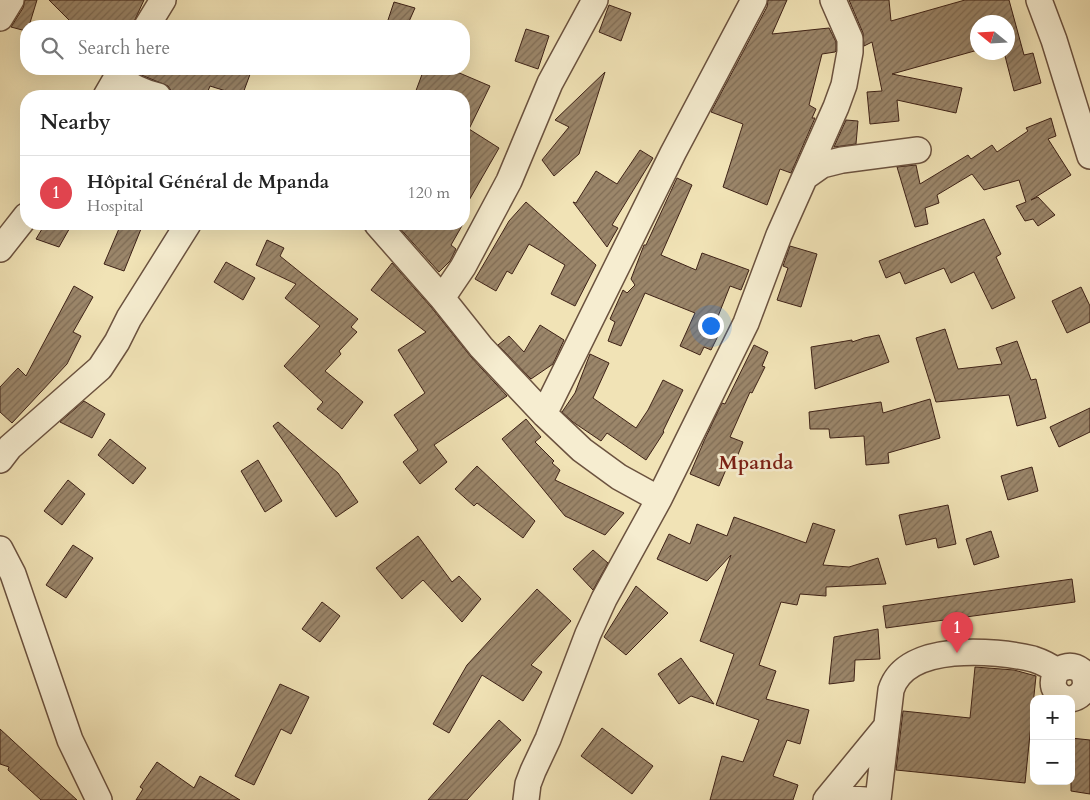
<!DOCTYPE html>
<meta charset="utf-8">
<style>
body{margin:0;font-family:Cardo,serif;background:#f2f2f2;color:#222}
.controls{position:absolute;right:15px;bottom:15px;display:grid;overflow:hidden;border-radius:10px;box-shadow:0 5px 20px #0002}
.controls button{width:45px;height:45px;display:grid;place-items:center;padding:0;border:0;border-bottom:1px solid #e0e0e0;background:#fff;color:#222;font:25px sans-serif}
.compass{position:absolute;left:970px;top:15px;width:45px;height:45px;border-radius:50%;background:#fff;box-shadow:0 5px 20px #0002;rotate:288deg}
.you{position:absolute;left:710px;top:325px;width:18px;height:18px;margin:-12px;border:4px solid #fff;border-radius:50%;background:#1a73e8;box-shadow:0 0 0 8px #1a73e833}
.badge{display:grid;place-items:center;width:32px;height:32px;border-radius:50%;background:#8f2418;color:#fff;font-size:16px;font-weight:700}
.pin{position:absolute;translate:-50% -41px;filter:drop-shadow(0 1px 2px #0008)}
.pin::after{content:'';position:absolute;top:26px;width:18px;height:15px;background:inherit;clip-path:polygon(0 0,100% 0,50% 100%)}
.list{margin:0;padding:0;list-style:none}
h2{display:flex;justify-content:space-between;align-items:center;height:65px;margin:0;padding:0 20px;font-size:21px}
h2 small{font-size:16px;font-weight:400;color:#767676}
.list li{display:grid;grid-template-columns:32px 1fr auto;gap:15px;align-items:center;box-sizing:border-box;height:75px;padding:0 20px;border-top:1px solid #e0e0e0}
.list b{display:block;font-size:19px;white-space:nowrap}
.list p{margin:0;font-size:16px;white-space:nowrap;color:#767676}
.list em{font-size:16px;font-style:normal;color:#767676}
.icon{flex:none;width:28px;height:28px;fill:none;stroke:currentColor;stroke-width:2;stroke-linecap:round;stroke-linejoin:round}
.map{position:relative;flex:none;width:1090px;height:800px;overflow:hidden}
.search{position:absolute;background:#fff;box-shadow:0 5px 20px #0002;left:20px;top:20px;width:450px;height:55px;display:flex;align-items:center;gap:12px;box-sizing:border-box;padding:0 18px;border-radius:20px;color:#767676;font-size:19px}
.panel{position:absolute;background:#fff;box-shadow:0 5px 20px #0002;left:20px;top:90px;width:450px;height:140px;border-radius:20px}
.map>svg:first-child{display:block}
</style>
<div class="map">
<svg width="1090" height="800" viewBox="0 0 1090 800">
<defs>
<pattern id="building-hatch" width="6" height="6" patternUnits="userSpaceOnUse" patternTransform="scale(1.25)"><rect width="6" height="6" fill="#9b866a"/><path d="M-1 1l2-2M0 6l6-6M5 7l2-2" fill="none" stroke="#806d56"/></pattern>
</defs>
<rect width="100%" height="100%" fill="#f1e3b6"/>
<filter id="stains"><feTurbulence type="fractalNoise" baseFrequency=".004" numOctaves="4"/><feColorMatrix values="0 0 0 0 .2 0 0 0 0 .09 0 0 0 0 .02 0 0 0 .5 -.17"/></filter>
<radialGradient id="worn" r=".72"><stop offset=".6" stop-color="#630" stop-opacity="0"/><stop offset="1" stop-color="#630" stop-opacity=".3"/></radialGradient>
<path fill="url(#building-hatch)" stroke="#3e2217" d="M25,0H37L29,26H26V31L11,27L23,8Z
M49,0H144L132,26H75Z
M768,0H787L772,34L829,28L836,42V51L835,52L822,54L809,105L816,109L812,118H815L791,173L780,169L767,205L723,187L743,124L711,112L767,7Z
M849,0H889L891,21L965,0H1009L1024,55L1033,53L1041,83L1014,91L1004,52H1008V22H978V50L892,74L962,88L956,113L897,100L899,121L870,124L867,92L882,91L872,42L864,46L863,33Z
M394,2L415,8L407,26H386Z
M609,5L631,13L621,41L599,32Z
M526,29L549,36L538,69L515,61Z
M141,69H252L242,96L210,86L206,96H172V92L168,86L139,74Z
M424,69H450L490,86L469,129L499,148L464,209V96H414Z
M605,72L579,154L554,176L542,160L569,127L555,120Z
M1051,118L1056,136L1048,139L1071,175L1031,200L1038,197L1055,215L1038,226L1033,219L1025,221L1016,206L1026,202L1019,180L984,190L972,174L937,195L939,203L925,208L928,224L915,227L897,167L916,165L920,184L968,155L971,159L992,145L997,152L1028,131L1026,128Z
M846,120L858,121L856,144L834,147Z
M640,150L653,158L612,225L618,228L607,247L573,202L576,203L596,171L617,184Z
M677,178L692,185L661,255L696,270L702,253L749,270L741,290L730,286L713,329L720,332L711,350L704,347L700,355L680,346L695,313L645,293L621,346L608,341L615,322L610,319L623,290L627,293L635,285L631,279L644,245H646Z
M526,202L596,265L575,306L551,294L565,265L529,244L512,274L507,271L496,291L475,279L509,221Z
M984,219L1001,254L996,257L1015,298L992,309L974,272L951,283L944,268L905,284L900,272L886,278L879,261Z
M45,224H72L59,247L36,239Z
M121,224H143L124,271L104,264Z
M396,224H463L451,245L456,249L450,261L439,272Z
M267,240L284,248L280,256L358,319L351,327L357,332L339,351L341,354L325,371L363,402L342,429L317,409L323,402L284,366L320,326L285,298L296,284L256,265Z
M790,246L817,254L801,307L777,300L788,268L783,266Z
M226,262L255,278L243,300L214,282Z
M392,263L431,307L471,357L507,396L434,445L447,462L420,484L403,462L418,450L394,415L425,393L398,350L426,332L371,290Z
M74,286L93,297L73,332L81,336L67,364L12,423L0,412V387L18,368L26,376Z
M1081,287L1090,306V322L1067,333L1052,301Z
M540,325L564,340L553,364L531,379L498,345L509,336L524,352Z
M945,329L958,369L1002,364L996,348L1017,341L1031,380L1036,379L1046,418L1017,426L1009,395L936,402L916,338Z
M879,335L889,362L815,389L811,347L852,340V342L864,338Z
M754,345L768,352L762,366L765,367L752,393L750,392L730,437L743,442L735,462L730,460L719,486L690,474L704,441L722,403L725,404Z
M590,354L609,363L593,398L636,428L648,410L663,380L683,390L663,431L664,432L646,460L607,433L601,441L573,422L562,412L575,393Z
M930,399L940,438L888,453L889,463L866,465L864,436L830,438L829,429H810L809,412L881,402L883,413Z
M84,401L105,414L92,438L60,422Z
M1090,408V432L1059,447L1050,427Z
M526,419L541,437L535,442L554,461L552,463L560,470L555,480L624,513L605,535L565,516L502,439Z
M278,422L338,473L358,502L336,517L273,426Z
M110,439L146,468L133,484L98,455Z
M258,460L282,501L265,512L241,471Z
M477,466L535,521L523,538L477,503L474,506L455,489Z
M1032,467L1038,491L1008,500L1001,476Z
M68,480L85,494L62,525L44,511Z
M948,505L956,544L938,548L936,538L906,545L899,515Z
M734,517L806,543L813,523L835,530L823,565L849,567L878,558L886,584L826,587V596L800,594L797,605L781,602L759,665L776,671L766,699L809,710L800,744L787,740L773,776L798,785L793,800H710L722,756L743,762L759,720L716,705L734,654L700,641L731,555L707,581L657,559L669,534L690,544L697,524L727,536Z
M991,531L999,557L974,565L966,539Z
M418,536L452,582L459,576L481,599L462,622L423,580L402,599L376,568Z
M73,545L93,558L66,598L46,585Z
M593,550L608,563L593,590L573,569Z
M1072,579L1075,602L886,628L883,606Z
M636,586L668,613L626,655L604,637Z
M537,589L571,621L531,665L542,672L523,701L482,675L449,733L433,724L467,665Z
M322,602L340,616L320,642L302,629Z
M878,629L880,659L855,660L854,681L829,684L834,637Z
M681,658L714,704L691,696L679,704L658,674Z
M975,667L1014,670L1036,676L1025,783L896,770L903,711L970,718Z
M280,684L309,697L291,734L281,729L254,785L235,776Z
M499,720L521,740L467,800H428Z
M602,728L653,766L632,794L581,756Z
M0,729L77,800H41L8,770L9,767L0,764Z
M1071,738L1090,740V794L1071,791Z
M157,762L194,788L200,776L240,800H136L143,789L140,787Z"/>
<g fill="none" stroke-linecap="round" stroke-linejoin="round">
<g stroke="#6b523f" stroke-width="28">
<path id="minor" d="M1039,0L1054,40L1090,156
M0,18L11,0
M147,26L163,0
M106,96L117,77C130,86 142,92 158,96
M805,177L822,165L842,160L918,150
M377,224L442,298L481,347L544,414L582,450L619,477L659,499
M0,249L26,216
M442,298L463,267L509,181L550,83L595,0
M544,414L673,153L754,0
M0,460L10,447L100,368L117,342L129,318L188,224
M0,549L13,574L70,740L99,800
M1066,699C1053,694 1050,683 1057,671C1066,665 1074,665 1082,671C1089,683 1085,696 1071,699
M829,797L865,800
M526,800L528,784L533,771L548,739L588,634L604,599L659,499L746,323L779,235L836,107L844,85L850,52V39L833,0
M826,800L886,727
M878,800L891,690C906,642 995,650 1033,659C1042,662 1050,666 1057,671"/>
</g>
<use href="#minor" stroke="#f6edd0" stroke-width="25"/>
</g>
<g text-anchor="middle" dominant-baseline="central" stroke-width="5" stroke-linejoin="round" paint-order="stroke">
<g font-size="20" font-weight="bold" fill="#7a1f14" stroke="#f6edd0">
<text x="756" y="462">Mpanda</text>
</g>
</g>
<rect width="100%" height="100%" filter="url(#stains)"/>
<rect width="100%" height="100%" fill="url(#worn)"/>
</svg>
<div class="controls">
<button>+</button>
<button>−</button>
</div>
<svg class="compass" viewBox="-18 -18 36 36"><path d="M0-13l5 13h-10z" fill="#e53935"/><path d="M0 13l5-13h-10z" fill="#767676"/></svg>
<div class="you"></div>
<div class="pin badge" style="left:957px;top:653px;background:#e0444e">1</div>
<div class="search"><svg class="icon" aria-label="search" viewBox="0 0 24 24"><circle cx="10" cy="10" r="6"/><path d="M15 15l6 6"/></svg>Search here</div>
<section class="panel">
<h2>Nearby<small></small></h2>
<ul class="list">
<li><span class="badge" style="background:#e0444e">1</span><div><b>Hôpital Général de Mpanda</b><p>Hospital</p></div><em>120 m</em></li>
</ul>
</section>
</div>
